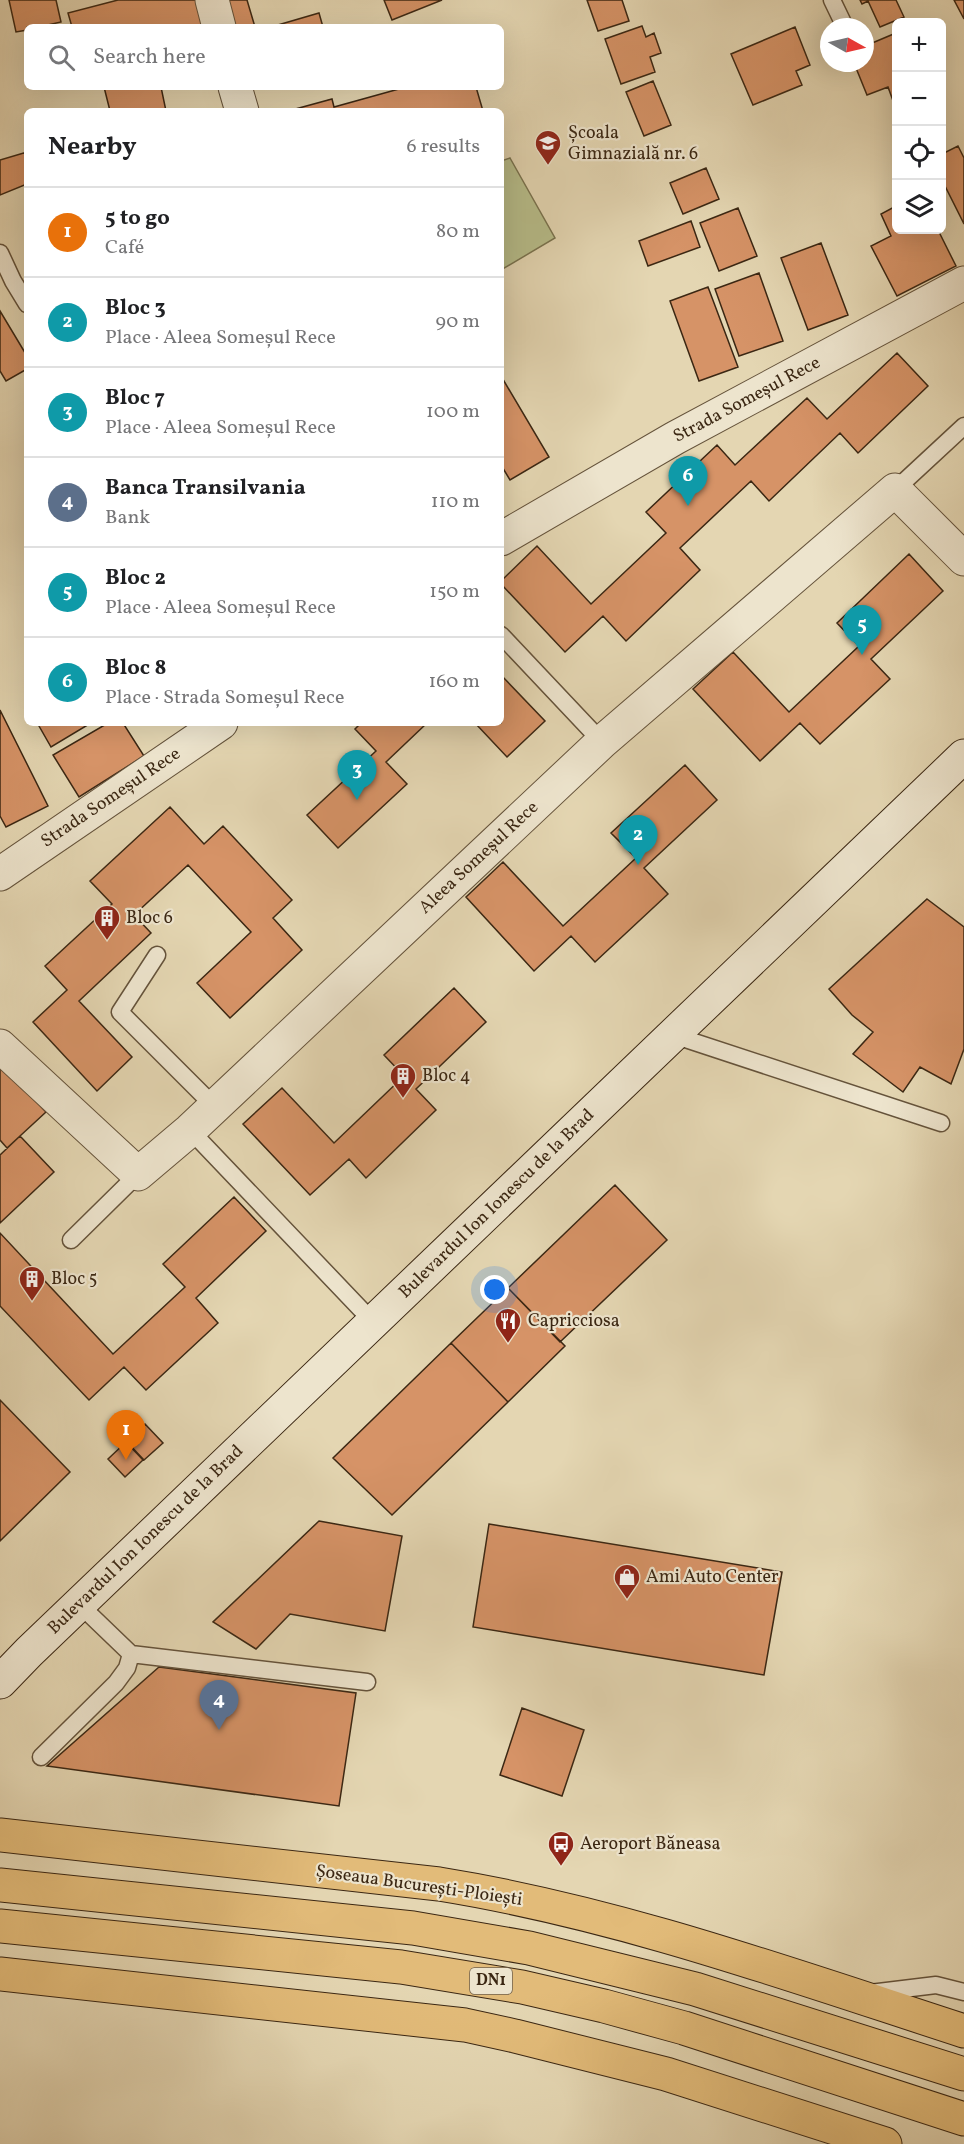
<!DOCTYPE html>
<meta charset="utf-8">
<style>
body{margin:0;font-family:Vollkorn,serif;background:#f2f2f2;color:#202124}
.controls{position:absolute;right:18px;top:18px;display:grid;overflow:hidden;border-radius:9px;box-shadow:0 6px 24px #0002}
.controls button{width:54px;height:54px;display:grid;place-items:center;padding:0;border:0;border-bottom:2px solid #e0e0e0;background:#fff;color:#202124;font:30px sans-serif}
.compass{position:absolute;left:820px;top:18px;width:54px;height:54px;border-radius:50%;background:#fff;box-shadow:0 6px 24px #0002;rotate:98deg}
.you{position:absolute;left:495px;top:1290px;width:21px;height:21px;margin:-15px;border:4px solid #fff;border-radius:50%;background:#1a73e8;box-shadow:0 0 0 9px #1a73e833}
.badge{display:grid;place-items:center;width:39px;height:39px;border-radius:50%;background:#8f2418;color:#fff;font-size:20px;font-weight:700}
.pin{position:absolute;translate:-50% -50px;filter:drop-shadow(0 2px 3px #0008)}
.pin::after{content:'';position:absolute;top:32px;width:21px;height:18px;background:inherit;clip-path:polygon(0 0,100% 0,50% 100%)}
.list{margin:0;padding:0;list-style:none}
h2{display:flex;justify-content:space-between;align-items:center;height:78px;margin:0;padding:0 24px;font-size:26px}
h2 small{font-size:20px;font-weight:400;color:#757577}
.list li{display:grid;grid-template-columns:39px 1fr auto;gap:18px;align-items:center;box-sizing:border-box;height:90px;padding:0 24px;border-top:2px solid #e0e0e0}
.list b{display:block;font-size:22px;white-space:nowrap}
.list p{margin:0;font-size:20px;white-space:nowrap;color:#757577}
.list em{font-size:20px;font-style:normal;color:#757577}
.icon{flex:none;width:33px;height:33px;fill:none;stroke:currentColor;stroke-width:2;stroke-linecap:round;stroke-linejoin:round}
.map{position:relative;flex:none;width:964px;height:2144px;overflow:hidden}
.search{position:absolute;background:#fff;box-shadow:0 6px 24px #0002;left:24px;top:24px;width:480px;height:66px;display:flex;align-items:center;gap:15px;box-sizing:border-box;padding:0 21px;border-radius:9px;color:#757577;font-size:22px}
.panel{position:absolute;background:#fff;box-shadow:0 6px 24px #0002;left:24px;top:108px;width:480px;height:618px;border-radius:9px}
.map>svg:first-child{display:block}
</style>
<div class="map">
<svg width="964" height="2144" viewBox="0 0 964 2144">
<rect width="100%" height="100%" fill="#e4d6b2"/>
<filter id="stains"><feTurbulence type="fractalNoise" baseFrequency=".00333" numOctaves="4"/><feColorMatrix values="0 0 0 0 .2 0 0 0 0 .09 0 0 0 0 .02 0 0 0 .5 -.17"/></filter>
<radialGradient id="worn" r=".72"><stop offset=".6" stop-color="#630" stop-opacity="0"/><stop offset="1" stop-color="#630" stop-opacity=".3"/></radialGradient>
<path fill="#b7bd8a" stroke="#79724e" stroke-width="1.5" d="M510,158L555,238L501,270V161Z"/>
<path fill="#d69367" stroke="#3b2713" stroke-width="1.5" d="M9,0H56L61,22L39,27H27V30L16,32Z
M118,0H206L213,27H72L68,13Z
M219,0H247L255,27H227Z
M384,0H442L392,20Z
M587,0H622L629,21L598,31Z
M860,0H896L904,17L880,27L868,1L862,4Z
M954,0H964V19Z
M319,13L323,27H271Z
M642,26L646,37L654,33L661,53L650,57L655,72L621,84L605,39Z
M795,27L810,65L796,71L802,85L753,105L731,54Z
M896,33V109L888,87L867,95L854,63H865V46Z
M653,81L671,125L644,136L626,92Z
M104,87H161L166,111H110Z
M406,87H476L483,111H288L332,99L334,107Z
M958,146L964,158V224L942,180V154Z
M27,152V184L0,195V160Z
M706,168L719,199L683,214L670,183Z
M896,206V230H938L956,266L897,296L871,246L891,236L881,214Z
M738,208L757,256L719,271L700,223Z
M691,221L700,247L648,266L639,241Z
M821,243L848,315L808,330L781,258Z
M759,273L783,341L739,356L715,289Z
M708,287L738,367L699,381L670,301Z
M0,311L27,356V369L6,381L0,371Z
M897,353L928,386L858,453L840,433L769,501L751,481L680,548L700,570L626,641L603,616L565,652L501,584V581L537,546L591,604L666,533L646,512L717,445L735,465L807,398L827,419Z
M501,376L549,457L510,480L501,465Z
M909,554L943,591L871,659L890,679L820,744L800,723L760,761L693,689L733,652L789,712L859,646L837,623Z
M501,675L545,721L507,757L475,723H501Z
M0,710L48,806L6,827L0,816Z
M43,723H91L51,747L39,726Z
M108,723H123L144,756L79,797L53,755Z
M361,723H427L386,762L407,784L338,848L307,815L376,751L355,729Z
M685,765L717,800L644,868L668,894L595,962L571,936L534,971L466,897L503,862L563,926L636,858L611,833Z
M170,807L204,844L223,826L292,900L273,918L302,950L230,1018L197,983L251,932L188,865L134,915L151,933L79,1001L132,1057L97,1091L33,1022L67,990L45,966L112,904L90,881Z
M927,899L964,927V1049L951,1084L920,1067L903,1092L853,1054L873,1032L852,1015L829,989Z
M454,988L486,1022L416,1089L436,1110L366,1178L349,1159L310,1195L243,1124L282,1088L334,1143L404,1076L384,1055Z
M0,1063L46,1112L7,1148L0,1140Z
M20,1136L54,1172L0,1223V1155Z
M615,1185L667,1240L560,1342L508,1288Z
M234,1197L266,1231L196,1298L218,1323L146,1390L124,1367L89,1400L0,1306V1233L113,1354L185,1287L163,1264Z
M508,1288L565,1346L508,1402L451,1343Z
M451,1343L508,1402L392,1515L333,1458Z
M0,1400L70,1472L0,1541Z
M145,1424L163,1443L144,1460L127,1442Z
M126,1442L143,1460L125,1477L108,1459Z
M319,1521L402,1536L385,1631L290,1614L256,1649L213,1622Z
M489,1524L782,1572L764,1675L473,1627Z
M159,1667L356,1693L339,1806L47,1766Z
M522,1708L584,1730L562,1796L500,1775Z"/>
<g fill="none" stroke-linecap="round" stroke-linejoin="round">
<g stroke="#65533b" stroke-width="19">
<path id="lane" d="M832,0L845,27
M0,253L13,281L27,304
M895,490L964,426
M501,635L602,742
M157,955L120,1012L214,1106
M673,1035L941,1123
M190,1130L373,1322
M71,1240L138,1174
M131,1654L367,1682
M41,1757L116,1683L127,1668L131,1654L79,1604
M870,1993L936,1985L964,1992"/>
</g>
<g stroke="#65533b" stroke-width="35">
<path id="street" d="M212,0L219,27
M235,87L242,111
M501,539L675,438L964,283
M0,874L221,723
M0,1046L138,1174L190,1130L602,742L895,490L964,559"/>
</g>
<g stroke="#3b2713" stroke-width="35">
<path id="secondary" d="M0,1682L29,1652L964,756"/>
</g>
<g stroke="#3b2713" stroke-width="35">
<path id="primary" d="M0,1835L439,1884C619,1913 791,1975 964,2031
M0,1885L413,1928L529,1948L695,1989L964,2074
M0,1926L401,1967L522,1987L604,2006L684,2028L964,2119
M0,1974L465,2025L515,2036L666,2074L885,2144"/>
</g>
<use href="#lane" stroke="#ede4cd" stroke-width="16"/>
<use href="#street" stroke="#ede4cd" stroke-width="33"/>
<use href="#secondary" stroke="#ede4cd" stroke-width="33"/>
<use href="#primary" stroke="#e2bb79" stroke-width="33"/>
</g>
<defs>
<g id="school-pin" transform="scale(1.35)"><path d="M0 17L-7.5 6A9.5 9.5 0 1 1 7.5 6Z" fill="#8f2418" stroke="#ede4cd"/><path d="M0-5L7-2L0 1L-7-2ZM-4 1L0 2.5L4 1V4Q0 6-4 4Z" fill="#fff"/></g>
<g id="building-pin" transform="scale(1.35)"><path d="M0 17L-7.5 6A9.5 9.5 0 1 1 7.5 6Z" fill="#8f2418" stroke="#ede4cd"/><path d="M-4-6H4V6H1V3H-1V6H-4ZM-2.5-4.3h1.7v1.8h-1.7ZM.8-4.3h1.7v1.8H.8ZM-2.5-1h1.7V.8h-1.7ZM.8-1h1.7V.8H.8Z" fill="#fff"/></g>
<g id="restaurant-pin" transform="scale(1.35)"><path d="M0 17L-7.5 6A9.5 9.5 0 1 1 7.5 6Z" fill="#8f2418" stroke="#ede4cd"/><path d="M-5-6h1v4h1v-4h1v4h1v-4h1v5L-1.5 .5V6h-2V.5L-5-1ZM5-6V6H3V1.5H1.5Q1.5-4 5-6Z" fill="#fff"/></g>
<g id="shop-pin" transform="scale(1.35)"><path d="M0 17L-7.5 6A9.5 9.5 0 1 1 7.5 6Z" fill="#8f2418" stroke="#ede4cd"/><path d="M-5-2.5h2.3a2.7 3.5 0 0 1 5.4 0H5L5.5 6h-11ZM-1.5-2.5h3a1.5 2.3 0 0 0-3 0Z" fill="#fff"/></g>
<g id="bus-pin" transform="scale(1.35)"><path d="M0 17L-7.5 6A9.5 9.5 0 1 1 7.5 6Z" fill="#8f2418" stroke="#ede4cd"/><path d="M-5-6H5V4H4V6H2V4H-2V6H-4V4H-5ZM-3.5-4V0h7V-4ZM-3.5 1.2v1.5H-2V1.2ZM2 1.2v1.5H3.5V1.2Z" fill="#fff"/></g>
</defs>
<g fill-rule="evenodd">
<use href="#school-pin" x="548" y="143"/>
<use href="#building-pin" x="107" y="918"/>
<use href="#building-pin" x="403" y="1076"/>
<use href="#building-pin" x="32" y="1279"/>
<use href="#restaurant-pin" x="508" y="1321"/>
<use href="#shop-pin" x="627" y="1577"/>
<use href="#bus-pin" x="561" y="1844"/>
</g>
<g text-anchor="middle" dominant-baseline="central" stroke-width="4.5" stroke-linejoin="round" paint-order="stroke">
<rect fill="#ede4cd" stroke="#70604b" stroke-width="1.5" x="470" y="1968" width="42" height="26" rx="4.5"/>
<g font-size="16" font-weight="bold" fill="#3b2713">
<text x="491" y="1981">DN1</text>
</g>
<g font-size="18" fill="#3b2713" stroke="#ede4cd" text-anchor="start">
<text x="568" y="133">Școala<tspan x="568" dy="21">Gimnazială nr. 6</tspan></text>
<text x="126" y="918">Bloc 6</text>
<text x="422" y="1076">Bloc 4</text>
<text x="51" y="1279">Bloc 5</text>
<text x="528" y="1321">Capricciosa</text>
<text x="646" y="1577">Ami Auto Center</text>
<text x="580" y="1844">Aeroport Băneasa</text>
</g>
<g font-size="18" fill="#3b2713" stroke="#ede4cd">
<text transform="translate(747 400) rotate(-28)">Strada Someșul Rece</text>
<text transform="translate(111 798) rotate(-34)">Strada Someșul Rece</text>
<text transform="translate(479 858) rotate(-43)">Aleea Someșul Rece</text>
<text transform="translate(497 1204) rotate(-44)">Bulevardul Ion Ionescu de la Brad</text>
<text transform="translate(146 1540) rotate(-44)">Bulevardul Ion Ionescu de la Brad</text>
<text transform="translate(419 1886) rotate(8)">Șoseaua București-Ploiești</text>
</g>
</g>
<rect width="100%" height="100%" filter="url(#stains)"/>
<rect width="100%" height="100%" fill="url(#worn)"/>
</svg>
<div class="controls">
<button>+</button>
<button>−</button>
<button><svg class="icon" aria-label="locate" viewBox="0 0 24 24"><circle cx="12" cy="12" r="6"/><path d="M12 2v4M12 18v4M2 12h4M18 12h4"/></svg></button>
<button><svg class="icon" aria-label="layers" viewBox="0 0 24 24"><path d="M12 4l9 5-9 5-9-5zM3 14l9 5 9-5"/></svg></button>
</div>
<svg class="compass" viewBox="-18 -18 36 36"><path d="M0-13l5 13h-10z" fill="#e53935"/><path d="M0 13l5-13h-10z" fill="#757577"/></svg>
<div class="you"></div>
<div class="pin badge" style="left:126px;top:1460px;background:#e8710a">1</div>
<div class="pin badge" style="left:638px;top:865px;background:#0f9aa8">2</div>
<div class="pin badge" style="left:357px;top:800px;background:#0f9aa8">3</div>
<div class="pin badge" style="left:219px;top:1730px;background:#5c6f8a">4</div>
<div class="pin badge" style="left:862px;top:655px;background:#0f9aa8">5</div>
<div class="pin badge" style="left:688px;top:506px;background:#0f9aa8">6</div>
<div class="search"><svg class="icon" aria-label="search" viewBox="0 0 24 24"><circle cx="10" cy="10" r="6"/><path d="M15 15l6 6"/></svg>Search here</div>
<section class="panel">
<h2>Nearby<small>6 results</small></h2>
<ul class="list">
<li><span class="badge" style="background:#e8710a">1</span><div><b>5 to go</b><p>Café</p></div><em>80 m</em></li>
<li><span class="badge" style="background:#0f9aa8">2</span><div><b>Bloc 3</b><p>Place · Aleea Someșul Rece</p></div><em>90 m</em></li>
<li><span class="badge" style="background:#0f9aa8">3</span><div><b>Bloc 7</b><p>Place · Aleea Someșul Rece</p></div><em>100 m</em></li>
<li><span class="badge" style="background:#5c6f8a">4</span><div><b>Banca Transilvania</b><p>Bank</p></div><em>110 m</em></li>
<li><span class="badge" style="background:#0f9aa8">5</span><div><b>Bloc 2</b><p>Place · Aleea Someșul Rece</p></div><em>150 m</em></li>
<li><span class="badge" style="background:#0f9aa8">6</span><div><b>Bloc 8</b><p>Place · Strada Someșul Rece</p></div><em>160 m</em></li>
</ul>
</section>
</div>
